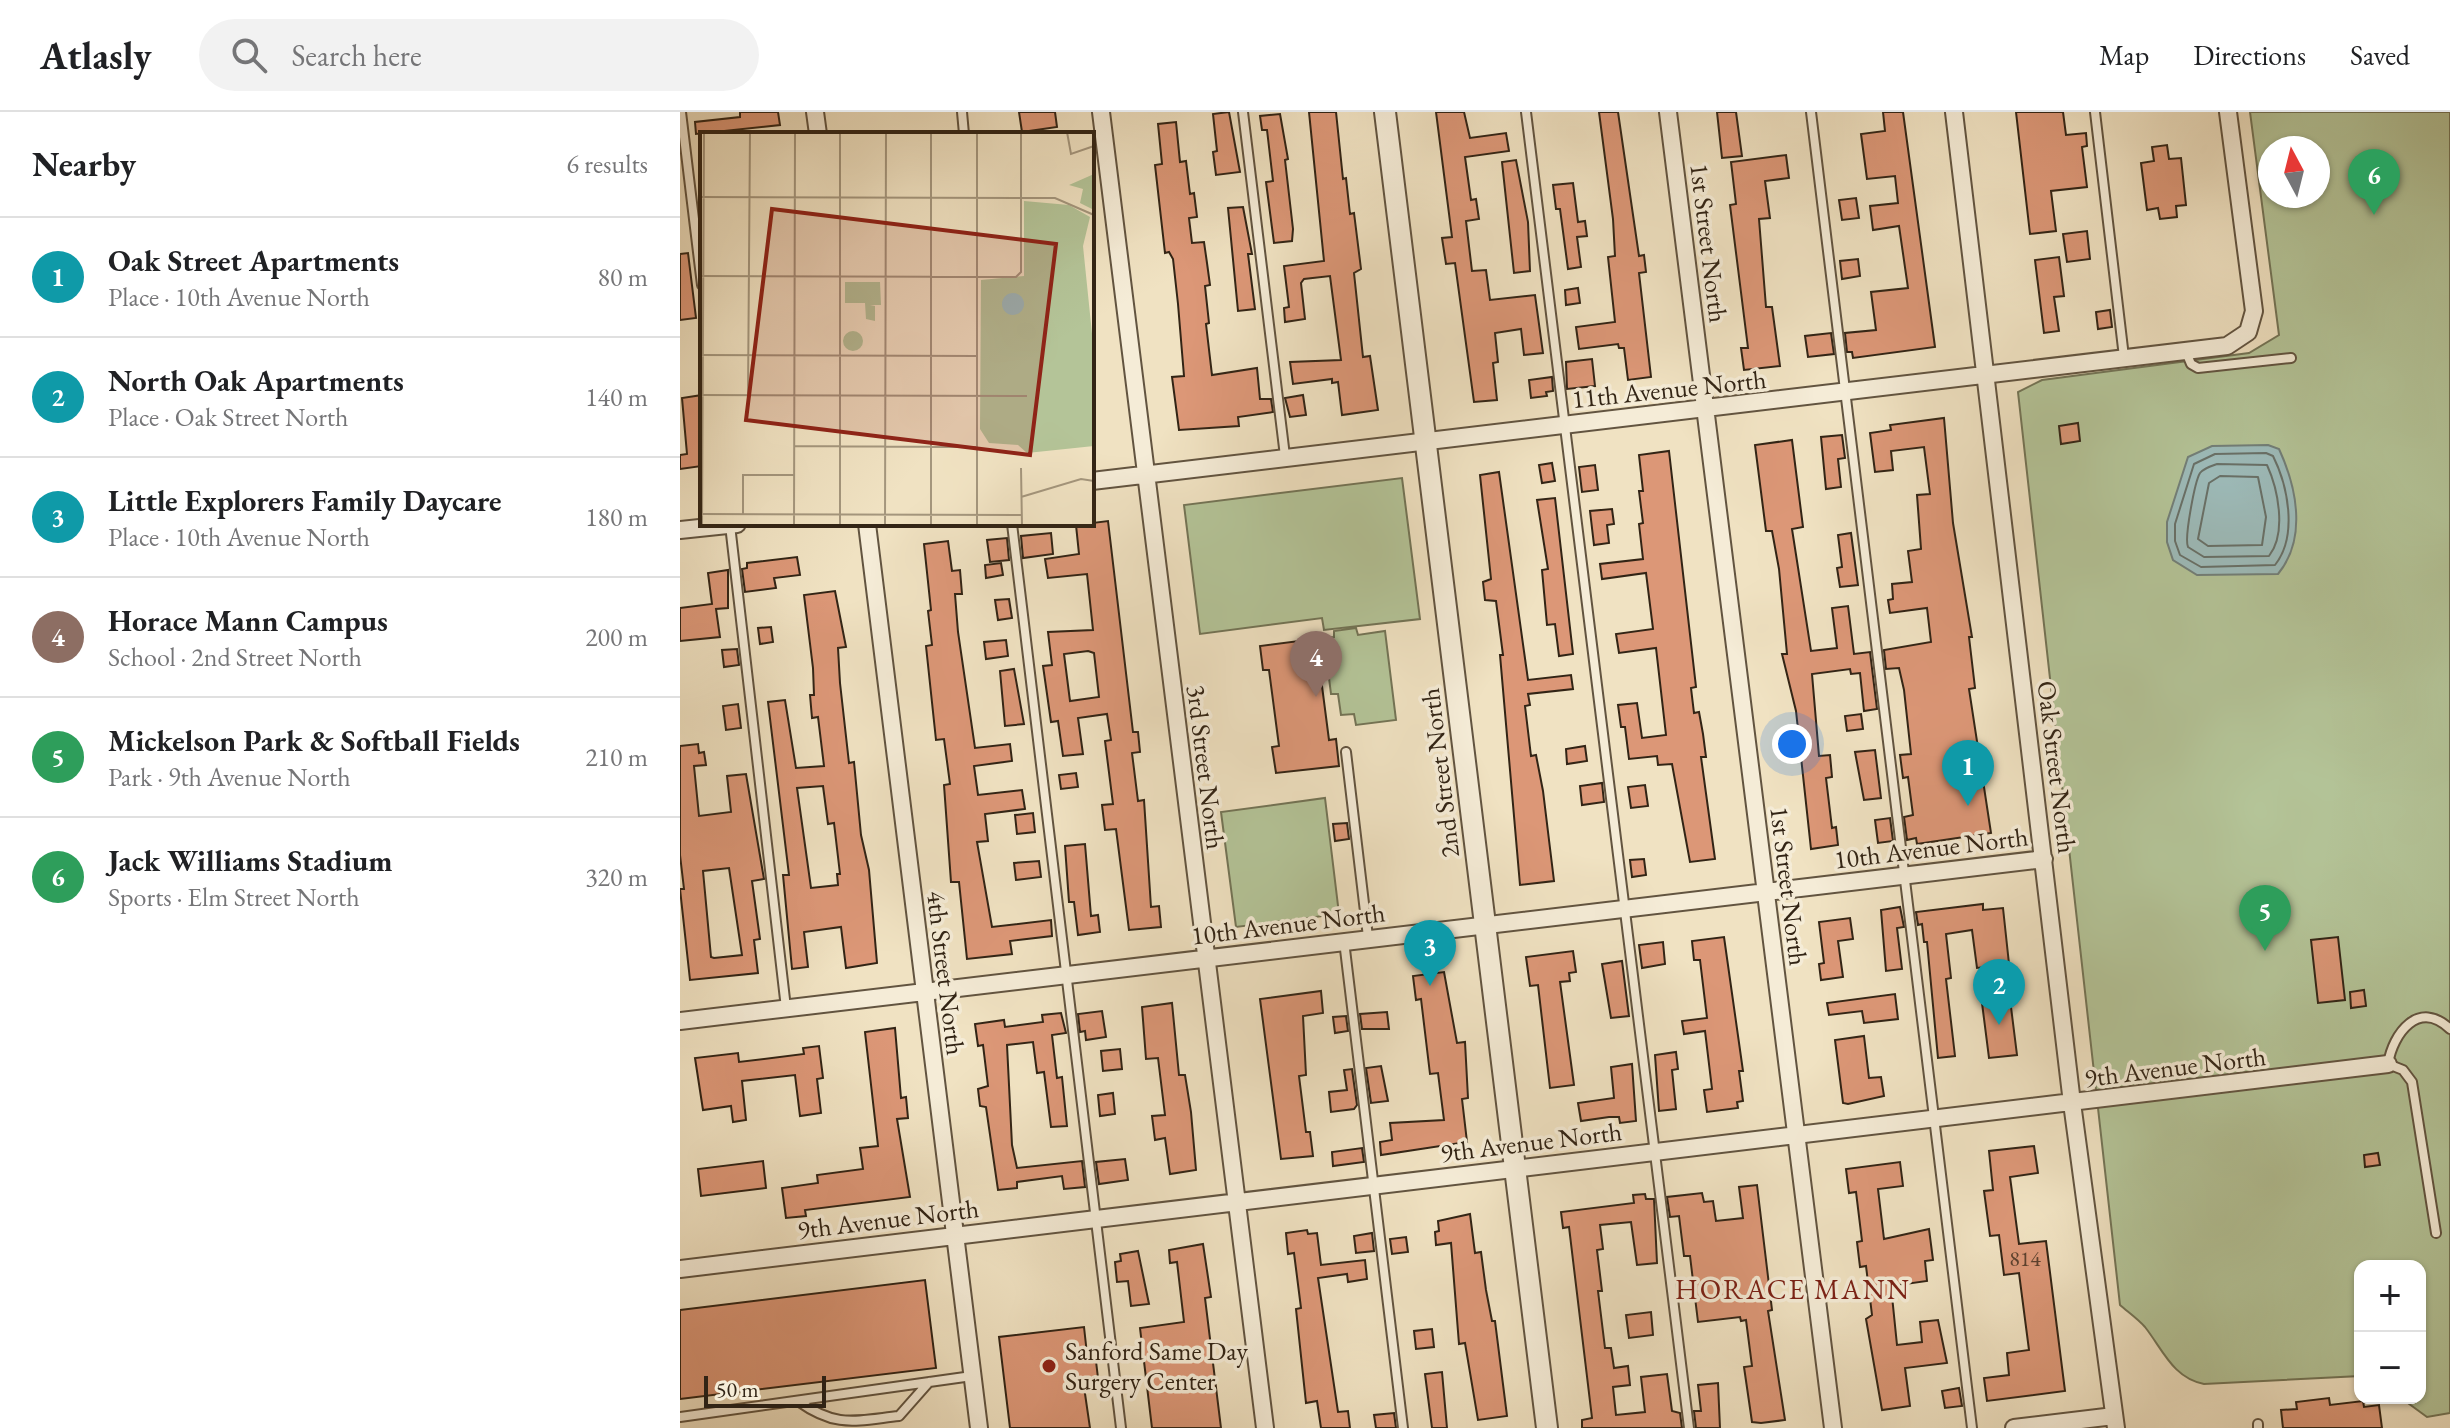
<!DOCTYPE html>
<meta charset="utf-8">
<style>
body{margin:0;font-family:"EB Garamond",serif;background:#f2f2f2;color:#202124}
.controls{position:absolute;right:24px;bottom:24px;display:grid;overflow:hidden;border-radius:16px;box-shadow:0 2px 6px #0004}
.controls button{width:72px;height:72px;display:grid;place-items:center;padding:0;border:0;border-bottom:2px solid #e0e0e0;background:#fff;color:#202124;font:40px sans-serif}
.compass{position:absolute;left:1578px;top:24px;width:72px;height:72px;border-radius:50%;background:#fff;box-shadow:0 2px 6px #0004;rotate:353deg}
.scale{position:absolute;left:24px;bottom:20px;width:122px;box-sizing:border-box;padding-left:8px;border:4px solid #322415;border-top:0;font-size:22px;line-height:28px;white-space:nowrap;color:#322415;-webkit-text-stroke:6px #f5ecd7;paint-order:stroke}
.you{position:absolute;left:1112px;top:632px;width:28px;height:28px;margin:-20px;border:6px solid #fff;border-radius:50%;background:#1a73e8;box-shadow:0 0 0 12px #1a73e833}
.badge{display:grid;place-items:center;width:52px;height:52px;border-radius:50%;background:#2563eb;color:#fff;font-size:26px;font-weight:700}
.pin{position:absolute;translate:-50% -66px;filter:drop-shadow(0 2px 4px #0008)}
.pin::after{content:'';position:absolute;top:42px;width:28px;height:24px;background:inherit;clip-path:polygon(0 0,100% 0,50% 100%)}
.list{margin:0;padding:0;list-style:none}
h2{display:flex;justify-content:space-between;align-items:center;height:104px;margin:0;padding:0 32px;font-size:34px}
h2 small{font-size:26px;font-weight:400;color:#757577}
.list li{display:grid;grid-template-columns:52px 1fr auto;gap:24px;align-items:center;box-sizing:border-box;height:120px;padding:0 32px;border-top:2px solid #e0e0e0}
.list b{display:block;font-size:30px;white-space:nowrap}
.list p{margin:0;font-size:26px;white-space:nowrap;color:#757577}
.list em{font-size:26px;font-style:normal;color:#757577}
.icon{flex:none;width:44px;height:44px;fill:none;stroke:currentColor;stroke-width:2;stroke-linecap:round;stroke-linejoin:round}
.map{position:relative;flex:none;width:1770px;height:1316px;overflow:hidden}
header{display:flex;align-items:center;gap:48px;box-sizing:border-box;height:112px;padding:0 40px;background:#fff;border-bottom:2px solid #e0e0e0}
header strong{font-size:38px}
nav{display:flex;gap:44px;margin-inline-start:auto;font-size:28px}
.search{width:560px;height:72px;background:#f2f2f2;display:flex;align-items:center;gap:20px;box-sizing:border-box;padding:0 28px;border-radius:44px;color:#757577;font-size:30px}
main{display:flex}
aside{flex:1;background:#fff}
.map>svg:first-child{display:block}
</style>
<header>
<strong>Atlasly</strong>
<div class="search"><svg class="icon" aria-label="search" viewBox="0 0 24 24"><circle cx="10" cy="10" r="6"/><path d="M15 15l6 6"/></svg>Search here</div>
<nav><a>Map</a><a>Directions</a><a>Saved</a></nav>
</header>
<main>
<aside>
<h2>Nearby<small>6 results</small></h2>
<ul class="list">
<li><span class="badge" style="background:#0f9aa8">1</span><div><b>Oak Street Apartments</b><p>Place · 10th Avenue North</p></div><em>80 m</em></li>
<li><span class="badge" style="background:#0f9aa8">2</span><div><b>North Oak Apartments</b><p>Place · Oak Street North</p></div><em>140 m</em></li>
<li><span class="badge" style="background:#0f9aa8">3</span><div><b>Little Explorers Family Daycare</b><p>Place · 10th Avenue North</p></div><em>180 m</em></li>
<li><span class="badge" style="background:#8d6e63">4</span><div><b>Horace Mann Campus</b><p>School · 2nd Street North</p></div><em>200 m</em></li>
<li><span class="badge" style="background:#2e9e5b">5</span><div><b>Mickelson Park &amp; Softball Fields</b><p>Park · 9th Avenue North</p></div><em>210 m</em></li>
<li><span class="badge" style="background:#2e9e5b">6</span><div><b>Jack Williams Stadium</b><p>Sports · Elm Street North</p></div><em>320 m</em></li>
</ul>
</aside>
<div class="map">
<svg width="1770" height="1316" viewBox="0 0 1770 1316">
<rect width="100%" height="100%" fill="#f0e2c2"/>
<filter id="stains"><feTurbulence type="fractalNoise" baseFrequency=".0025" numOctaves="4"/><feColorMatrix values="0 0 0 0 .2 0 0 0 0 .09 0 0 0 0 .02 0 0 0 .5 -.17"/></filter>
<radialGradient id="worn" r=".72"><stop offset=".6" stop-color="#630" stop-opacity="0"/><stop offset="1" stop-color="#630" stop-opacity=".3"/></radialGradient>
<path fill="#b4c498" stroke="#737456" stroke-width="2" fill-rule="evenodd" d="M1570,0H1770V1301L1747,1305L1721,1286H1740V1154H1680V1264L1524,1272C1493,1266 1483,1238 1465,1215C1458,1207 1448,1200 1440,1193L1338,280L1362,268L1569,241L1599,223ZM1590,36H1638V84H1590Z
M722,366L740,507L644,518L642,506L520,522L504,393Z
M676,516L678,523L705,519L716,608L676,613L674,602L661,603L658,582H651L644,526L654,525V519Z
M645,686L659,802L556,815L541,700Z"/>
<path fill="#9dbcbb" stroke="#727f79" stroke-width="2" d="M1588,333L1599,337C1617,376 1627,427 1598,462L1517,463L1493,448L1487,430V410L1508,345L1532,334Z"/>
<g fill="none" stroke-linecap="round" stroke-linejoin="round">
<path stroke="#687068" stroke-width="2" d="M1586,341L1593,344C1608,374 1618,424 1595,453L1521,455L1500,443L1495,429V412L1514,352L1535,342Z
M1537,352L1587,353C1598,377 1607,421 1589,444L1524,445L1508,435C1504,426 1515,369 1520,361C1524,356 1531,354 1537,352Z
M1540,364L1578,365L1586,405L1582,433L1528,434L1518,427L1529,371Z"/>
</g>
<path fill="#dc9777" stroke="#322415" stroke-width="2" fill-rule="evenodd" d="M60,0H98L100,13L16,22L15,10L60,5Z
M339,0H375L377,15L342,20Z
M549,0L560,60L536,63L533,40L537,39L533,2Z
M629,0H656L663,67L666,66L670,102L674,101L681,157L674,161L683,245L690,244L698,298L662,303L658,270L652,271V267L613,272L610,250L661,248L650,164L624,167L621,171L625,207L605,210L604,196L609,195L604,154L644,149Z
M756,0H784L790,26L826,21L829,39L785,45L791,88L796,87L799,107L786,109L792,159L806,158L810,188L855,183L863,241L844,243L841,217L815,221L818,250L813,251L817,288L794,290L775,151L766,152L762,126L772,125Z
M919,0H938L959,144L964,143L966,160L959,161L971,265L948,268L944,236H939L938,232L899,237L896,215L935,210L928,145L935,144L933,107Z
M1037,0H1056L1062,44L1042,46Z
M1203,0H1223L1255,235L1173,246L1172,240H1167L1165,221L1196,218L1191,180L1228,176L1219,114L1193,118L1190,94L1218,91L1215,64L1187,67L1181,22L1205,19Z
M1336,0H1383L1386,23L1406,21L1407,34L1402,35L1407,75L1371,79L1376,119L1350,122Z
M600,2L608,47L605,48L613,117L612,129L594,131L586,70L593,69L587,18H582L580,4Z
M496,10L500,50L506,49L510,82L514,81L517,105L509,106L512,131L524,130L527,151L530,173L525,174L529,211L526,212L532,263L577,256L580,287H591L593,300L558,305L559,314L499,318L492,265L504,264L498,192L493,147L489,140L485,141L475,53L482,52L478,12Z
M1487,33L1489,47L1501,46L1506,93L1496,94L1497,105L1480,107L1478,96L1467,98L1461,51L1474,49L1472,35Z
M1106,43L1109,66L1085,69L1090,106L1079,107L1086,195H1092L1100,254L1064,258L1061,236H1068L1050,93L1056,92L1051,50Z
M836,48L848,110L850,159L834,161L822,50Z
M893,71L898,110L905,109L907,124L897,125L901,155L888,157L880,97H876L873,73Z
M1176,86L1179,106L1162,108L1159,88Z
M563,95L572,142H568L575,197L558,199L548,96Z
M1407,119L1410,147L1387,150L1383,122Z
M8,141L16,206L0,208V142Z
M1379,145L1384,184L1374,185L1379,219L1364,221L1355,148Z
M1178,147L1180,164L1162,167L1160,149Z
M898,176L900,191L886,193L885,178Z
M1430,198L1432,215L1418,217L1416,200Z
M1151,221L1154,242L1128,245L1125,224Z
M912,247L915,274L887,277L886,250Z
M872,265L873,279L866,280L867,284L851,286L849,268Z
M22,283V354L0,357V343L7,342L2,286Z
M623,283L626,303L610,305L605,286Z
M1264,306L1273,411L1292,525H1289L1295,576L1289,577L1311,721L1237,732L1236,726L1227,728L1224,705L1233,703L1228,665L1223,666L1220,643L1231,642L1224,578L1219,556L1206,557L1204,538L1251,530L1247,496L1210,501L1208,488L1213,487L1212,472L1232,470L1228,439L1241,437L1237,383L1250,382L1244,335L1211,339L1213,358L1195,360L1190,321L1211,318L1210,313Z
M1398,311L1400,329L1381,332L1379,314Z
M1162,323L1165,346L1158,347L1161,375L1146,377L1141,325Z
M1112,328L1123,415L1112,417L1131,539L1157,536L1152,496L1168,494L1174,542L1190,540L1197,597L1184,599L1180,561L1171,562L1170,557L1132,562L1139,644L1150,643L1152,665L1146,666L1152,716L1156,715L1158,733L1131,737L1116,599L1102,542H1107L1099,457L1092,419H1086L1075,333Z
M989,339L1016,575L1011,576L1014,601L1019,600L1023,622L1026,645H1021L1035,747L1010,750L992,652L978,653L977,644L949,647L945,615H941L938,593L957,591L962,626L986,623L976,536L939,541L936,522L973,517L966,461L922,467L920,452L963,447L959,412L963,411L959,379H963L959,343Z
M872,351L875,369L862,371L859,353Z
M915,353L918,378L902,380L899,355Z
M819,360L848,568L891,563L893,577L848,582L850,593L845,594L851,644L856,643L863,679L874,769L840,773L820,543H823L816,489L805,488L803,470L811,467L800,363Z
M875,386L893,542L879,544L875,512L867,513L862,458L868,457L857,388Z
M932,397L934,412L927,413L929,431L914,433L910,399Z
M428,409L453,620H458L460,640L452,641L458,689L464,688L471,795L479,794L481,815L449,818L436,717L425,718L422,693L433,692L425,629L431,628L427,602L398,606L403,642L383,644L378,609L371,610L363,554L372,553L368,520L413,518L407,462L368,466L365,447L399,442L396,413ZM408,539L414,541L419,585L390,589L384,542Z
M371,421L373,442L343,446L341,424Z
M1171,421L1178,473L1160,475L1157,456L1162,455L1158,423Z
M327,426L329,448L310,450L307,428Z
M268,429L272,459L280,458L282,482H275L278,520L295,636L330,632L332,649L294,654L298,683L342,678L345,697L305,702L308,729L297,730L312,815L371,808L372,824L330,829L332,842L287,847L279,770H271L264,673L270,672L264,627L256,628L246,534L252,533L248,499L251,498L244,432Z
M117,445L120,463L94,466L96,476L65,480L62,457L67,456V451Z
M321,451L323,463L306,466L305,453Z
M48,458V496L36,497L40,525L0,529V496L32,492L28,461Z
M155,479L166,535L158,536L160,571L169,651L174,650L181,723L189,758L197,851L166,856L161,815L124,820L128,855L112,857L103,763H109L88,590L105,588L116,656L144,654L138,605L132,606L130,583H134L133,556L124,483ZM143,674L148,712L154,711L160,762H157L158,773L131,776L117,676Z
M329,487L332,506L318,508L315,488Z
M91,515L93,530L80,532L78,516Z
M642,526L645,551H639L649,628L656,627L659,654L596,661L592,635L599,634L589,558H583L580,534Z
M326,528L328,544L306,547L304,530Z
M57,537L59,553L44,555L42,538Z
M334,557L344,612L325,614L320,559Z
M58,592L61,616L46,618L43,594Z
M1181,602L1183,617L1167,619L1165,604Z
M18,632L19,641L24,640L26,653L14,654L19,704L51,700L47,664L66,662L84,767L72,769L80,827L74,828L78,861L10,868L0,777H4L0,743V634ZM49,756L62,843L34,846L31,845L23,759Z
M905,634L907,649L887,652L886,637Z
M1195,638L1201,686L1184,688L1175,640Z
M396,661L398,675L381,677L379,663Z
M922,671L924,690L902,693L900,674Z
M965,673L968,694L951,696L948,675Z
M353,701L355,720L337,722L335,703Z
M1210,706L1213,729L1198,731L1195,708Z
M667,711L669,727L655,729L653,712Z
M405,732L411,804L418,803L420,820L398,823L394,790H389L385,734Z
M964,747L966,763L952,765L950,748Z
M359,749L361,765L336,768L334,751Z
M1303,792V798L1323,796L1329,852L1297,856L1292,818L1266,822L1271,866L1266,867L1275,944L1258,946L1247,830H1244L1242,812L1238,813L1236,800Z
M1220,795L1224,815L1217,816L1222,857L1206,859L1201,798Z
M1170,806L1173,827L1158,829L1163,865L1141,868L1139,852L1144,851L1139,810Z
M1044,825L1063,959H1059L1063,989L1057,990L1058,996L1027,1000L1024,978L1032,977L1025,919L1004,922L1002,909L1027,906L1020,848H1014L1012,829Z
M1658,825L1665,888L1638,891L1631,828Z
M983,830L985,852L962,856L959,833Z
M893,839L896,860L889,861L890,869L880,870L894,973L870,976L858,873L850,874L846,845Z
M942,849L949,904L931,906L922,852Z
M764,860L777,931L785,930L788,986L782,987L787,1030L701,1043L700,1030L712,1028L710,1011L764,1008L758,961L750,962L741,887L736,888L733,864Z
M1684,878L1686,894L1671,896L1670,880Z
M641,879L643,901L623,904L626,963L619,964L626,1020H630L633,1044L601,1047L580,887Z
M1329,879L1337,943L1309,946L1301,883Z
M1215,882L1218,907L1184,911L1182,899L1149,903L1147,891Z
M492,891L499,963H505L511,1000L516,1058L490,1062L485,1026L475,1028L472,1004L485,1003L478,946L466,947L462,895Z
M422,899L426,925L406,928L405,919L400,920L398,902Z
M707,900L709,917H682L680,902Z
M381,901L386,921L372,923L377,966L382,965L387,1014L371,1015L364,960L357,961L353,930L327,933L332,1033L337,1056L402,1049L405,1075L384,1077L382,1064L337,1070V1076L318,1078L306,995L300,994L298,977L308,974L303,933L298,934L295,912L324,908L325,915L363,910L362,903Z
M666,904L668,919L655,921L653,905Z
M215,916L221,986L226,985L228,1006L217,1007L230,1085L125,1098L126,1104L106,1106L102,1076L138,1071L137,1063L183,1057L180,1036L198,1034L185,920Z
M1184,924L1189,966L1201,965L1204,984L1168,992L1163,991L1155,928Z
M139,934L143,966L137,967L141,1001L120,1004L115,963L62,969L66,1008L53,1010L51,994L23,998L15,946L58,941L59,950L124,942L123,936Z
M440,937L442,957L423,959L421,939Z
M996,940L998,957L992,958L996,997L979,999L975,943Z
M952,952L956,1009L940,1011L939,1005H929L901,1009L898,991L934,986L931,955Z
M701,954L708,989L691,991L686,956Z
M672,957L677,993L674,997L651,1000L649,980L667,978L664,958Z
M433,981L435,1002L420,1004L418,983Z
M1354,1034L1358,1061L1330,1065L1339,1132L1366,1129L1385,1279L1307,1289L1304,1266L1329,1263L1327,1241L1349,1238L1339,1161L1324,1163L1319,1123L1310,1124L1304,1079L1313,1078L1309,1039Z
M682,1036L684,1050L653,1054L652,1040Z
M1698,1041L1700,1053L1685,1055L1684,1043Z
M445,1047L448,1068L419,1072L416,1050Z
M83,1049L86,1076L21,1084L18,1057Z
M1220,1050L1223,1074L1198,1077L1204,1127L1249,1117L1253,1148L1245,1149L1247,1169L1211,1174L1217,1233L1242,1230L1240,1210L1258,1208L1267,1251L1225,1256L1230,1294L1202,1298L1186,1207L1192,1203L1186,1154L1180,1155L1177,1130L1182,1129L1176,1080L1169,1081L1166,1057Z
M1077,1073L1092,1198L1088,1199L1105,1308L1081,1311L1072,1310L1064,1255L1072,1254L1066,1208L1061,1209L1060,1205L1018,1210L1010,1144H1004L999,1104L990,1105L987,1085L1022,1081L1024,1090L1033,1089L1036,1109L1063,1106L1059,1075Z
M965,1082L966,1087H974L977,1151L957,1153L951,1110L920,1113L923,1137L917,1138L922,1179H918L925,1236H931L934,1256L948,1254L950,1273L933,1275L936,1303L965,1300L961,1265L987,1262L992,1299L1000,1301L1002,1316H902V1308L912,1306L889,1115L883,1116L881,1100L954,1091L953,1083Z
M790,1102L795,1141L801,1140L806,1178L812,1209H815L827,1304L798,1308L785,1231L779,1232L771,1131L756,1133L755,1120L759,1119L758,1109Z
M627,1118L628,1122L637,1121L641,1153L685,1148L687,1167L668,1170L667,1162L638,1166L658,1300L668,1299L670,1316H641L637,1289L626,1291L616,1197L621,1196L614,1141L608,1142L606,1121Z
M692,1121L694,1139L676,1141L674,1124Z
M726,1125L728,1140L712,1142L710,1127Z
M523,1132L531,1185L525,1186L541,1316H472L460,1216L504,1210L497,1150L490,1151L489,1138Z
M458,1139L469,1192L451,1194L448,1169L437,1170L435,1150L441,1149L440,1142Z
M245,1168L256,1256L0,1287V1198Z
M971,1200L973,1223L949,1226L946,1203Z
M404,1215L407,1242L415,1241L418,1266L403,1268L410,1316H330L319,1225Z
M752,1217L754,1235L736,1237L734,1219Z
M762,1260L767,1316H752L745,1262Z
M1038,1271L1040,1316H1016L1014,1299H1021L1018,1273Z
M1279,1276L1282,1294L1265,1296L1262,1279Z
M1649,1286L1650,1293L1683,1289L1684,1295L1699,1293L1702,1316H1603L1601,1298L1617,1297L1616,1290Z
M714,1301L716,1316H696L694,1303Z"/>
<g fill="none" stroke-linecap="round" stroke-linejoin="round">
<g stroke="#625440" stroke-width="12">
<path id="service" d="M1,0L22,173
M282,0L284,22
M563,0L605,344
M846,0L1009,1316
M1131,0L1292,1316
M1415,0L1444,245
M1506,240L1511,252L1518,256L1611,246
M332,412L441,1316
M50,413L106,896
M666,640L688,825
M664,829L723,1316
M1756,1121L1732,970L1723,958L1708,952C1713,921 1739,887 1770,917
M118,1289C156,1316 174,1309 219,1304L249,1270
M0,1305L292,1264
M1578,1312V1316"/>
</g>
<g stroke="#625440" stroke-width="20">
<path id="minor" d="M135,0L138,22
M421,0L585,1316
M988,0L1153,1316
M1274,0L1392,991L1436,1316
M412,369L1547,234L1568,220L1574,199L1548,0
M187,412L299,1316
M0,418L57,412
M0,909L1364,747
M0,1157L1708,952
M1334,1316L1434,1304"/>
</g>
<g stroke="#625440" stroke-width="24">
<path id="tertiary" d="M705,0L867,1316"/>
</g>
<use href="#service" stroke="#f5ecd7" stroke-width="8"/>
<use href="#minor" stroke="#f5ecd7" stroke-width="16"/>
<use href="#tertiary" stroke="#f5ecd7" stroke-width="20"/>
</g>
<circle fill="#8f2418" stroke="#f5ecd7" stroke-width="3" cx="369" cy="1254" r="8"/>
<g text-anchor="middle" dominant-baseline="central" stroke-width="7" stroke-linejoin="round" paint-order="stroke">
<g font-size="22" fill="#5c412e">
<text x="1345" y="1146">814</text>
</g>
<g font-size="26" fill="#322415" stroke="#f5ecd7">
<text transform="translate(1029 131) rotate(83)">1st Street North</text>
<text transform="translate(989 277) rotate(-6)">11th Avenue North</text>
<text transform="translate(526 655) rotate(83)">3rd Street North</text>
<text transform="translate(1377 655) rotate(83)">Oak Street North</text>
<text transform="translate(760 661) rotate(-97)">2nd Street North</text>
<text transform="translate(1251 736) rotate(-7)">10th Avenue North</text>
<text transform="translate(1109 774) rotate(83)">1st Street North</text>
<text transform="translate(608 812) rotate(-7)">10th Avenue North</text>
<text transform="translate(266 861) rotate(83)">4th Street North</text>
<text transform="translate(1495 955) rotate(-7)">9th Avenue North</text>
<text transform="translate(851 1030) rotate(-7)">9th Avenue North</text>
<text transform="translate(208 1107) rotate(-7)">9th Avenue North</text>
</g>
<g font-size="26" fill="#322415" stroke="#f5ecd7" text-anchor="start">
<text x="385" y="1239">Sanford Same Day<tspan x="385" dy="30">Surgery Center</tspan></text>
</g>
<g font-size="28" letter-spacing="2" fill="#7a1f14" stroke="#f5ecd7">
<text x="1113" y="1177">HORACE MANN</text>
</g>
</g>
<g transform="translate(20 20)">
<rect width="394" height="394" fill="#f0e2c2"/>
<path d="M394,42V78L380,71L383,57L369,53ZM324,69L369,73L390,85L383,114L394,221V314L327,321L318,313L289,311L280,297L281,148L324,144ZM145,150H180L181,173H170L175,174V189L166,187L165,171H145ZM143 209a10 10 0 1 1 20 0a10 10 0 1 1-20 0Z" fill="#b4c498"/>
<path d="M302 172a11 11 0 1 1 22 0a11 11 0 1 1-22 0Z" fill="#9dbcbb"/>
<path fill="none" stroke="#a4967d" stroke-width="2" d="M231,0V394M367,0L371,22L394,14M0,65L355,66L394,83M0,144L316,145L321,140V0M1,223L276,224M1,263L327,264M48,263L50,0M94,314L276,315M321,336L322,394M321,365L381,347L394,349M1,382L321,383M43,382V343H94M2,394L4,0M94,394L95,0M140,394V0M185,394L186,0M277,394V0"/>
<path fill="#8f2418" fill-opacity="0.15" stroke="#8f2418" stroke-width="4" d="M72,77L356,112L330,323L46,288Z"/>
<rect width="394" height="394" fill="none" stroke="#322415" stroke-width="4"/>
</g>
<rect width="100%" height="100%" filter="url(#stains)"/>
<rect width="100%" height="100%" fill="url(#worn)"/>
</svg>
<div class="controls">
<button>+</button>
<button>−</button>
</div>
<svg class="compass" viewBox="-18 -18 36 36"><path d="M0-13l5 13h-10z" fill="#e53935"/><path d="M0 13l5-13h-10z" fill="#757577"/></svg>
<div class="scale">50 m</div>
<div class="you"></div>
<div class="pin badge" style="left:1288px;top:694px;background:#0f9aa8">1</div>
<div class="pin badge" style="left:1319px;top:913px;background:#0f9aa8">2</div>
<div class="pin badge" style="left:750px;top:874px;background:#0f9aa8">3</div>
<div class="pin badge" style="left:636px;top:585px;background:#8d6e63">4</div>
<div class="pin badge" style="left:1585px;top:839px;background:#2e9e5b">5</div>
<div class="pin badge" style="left:1694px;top:103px;background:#2e9e5b">6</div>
</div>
</main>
